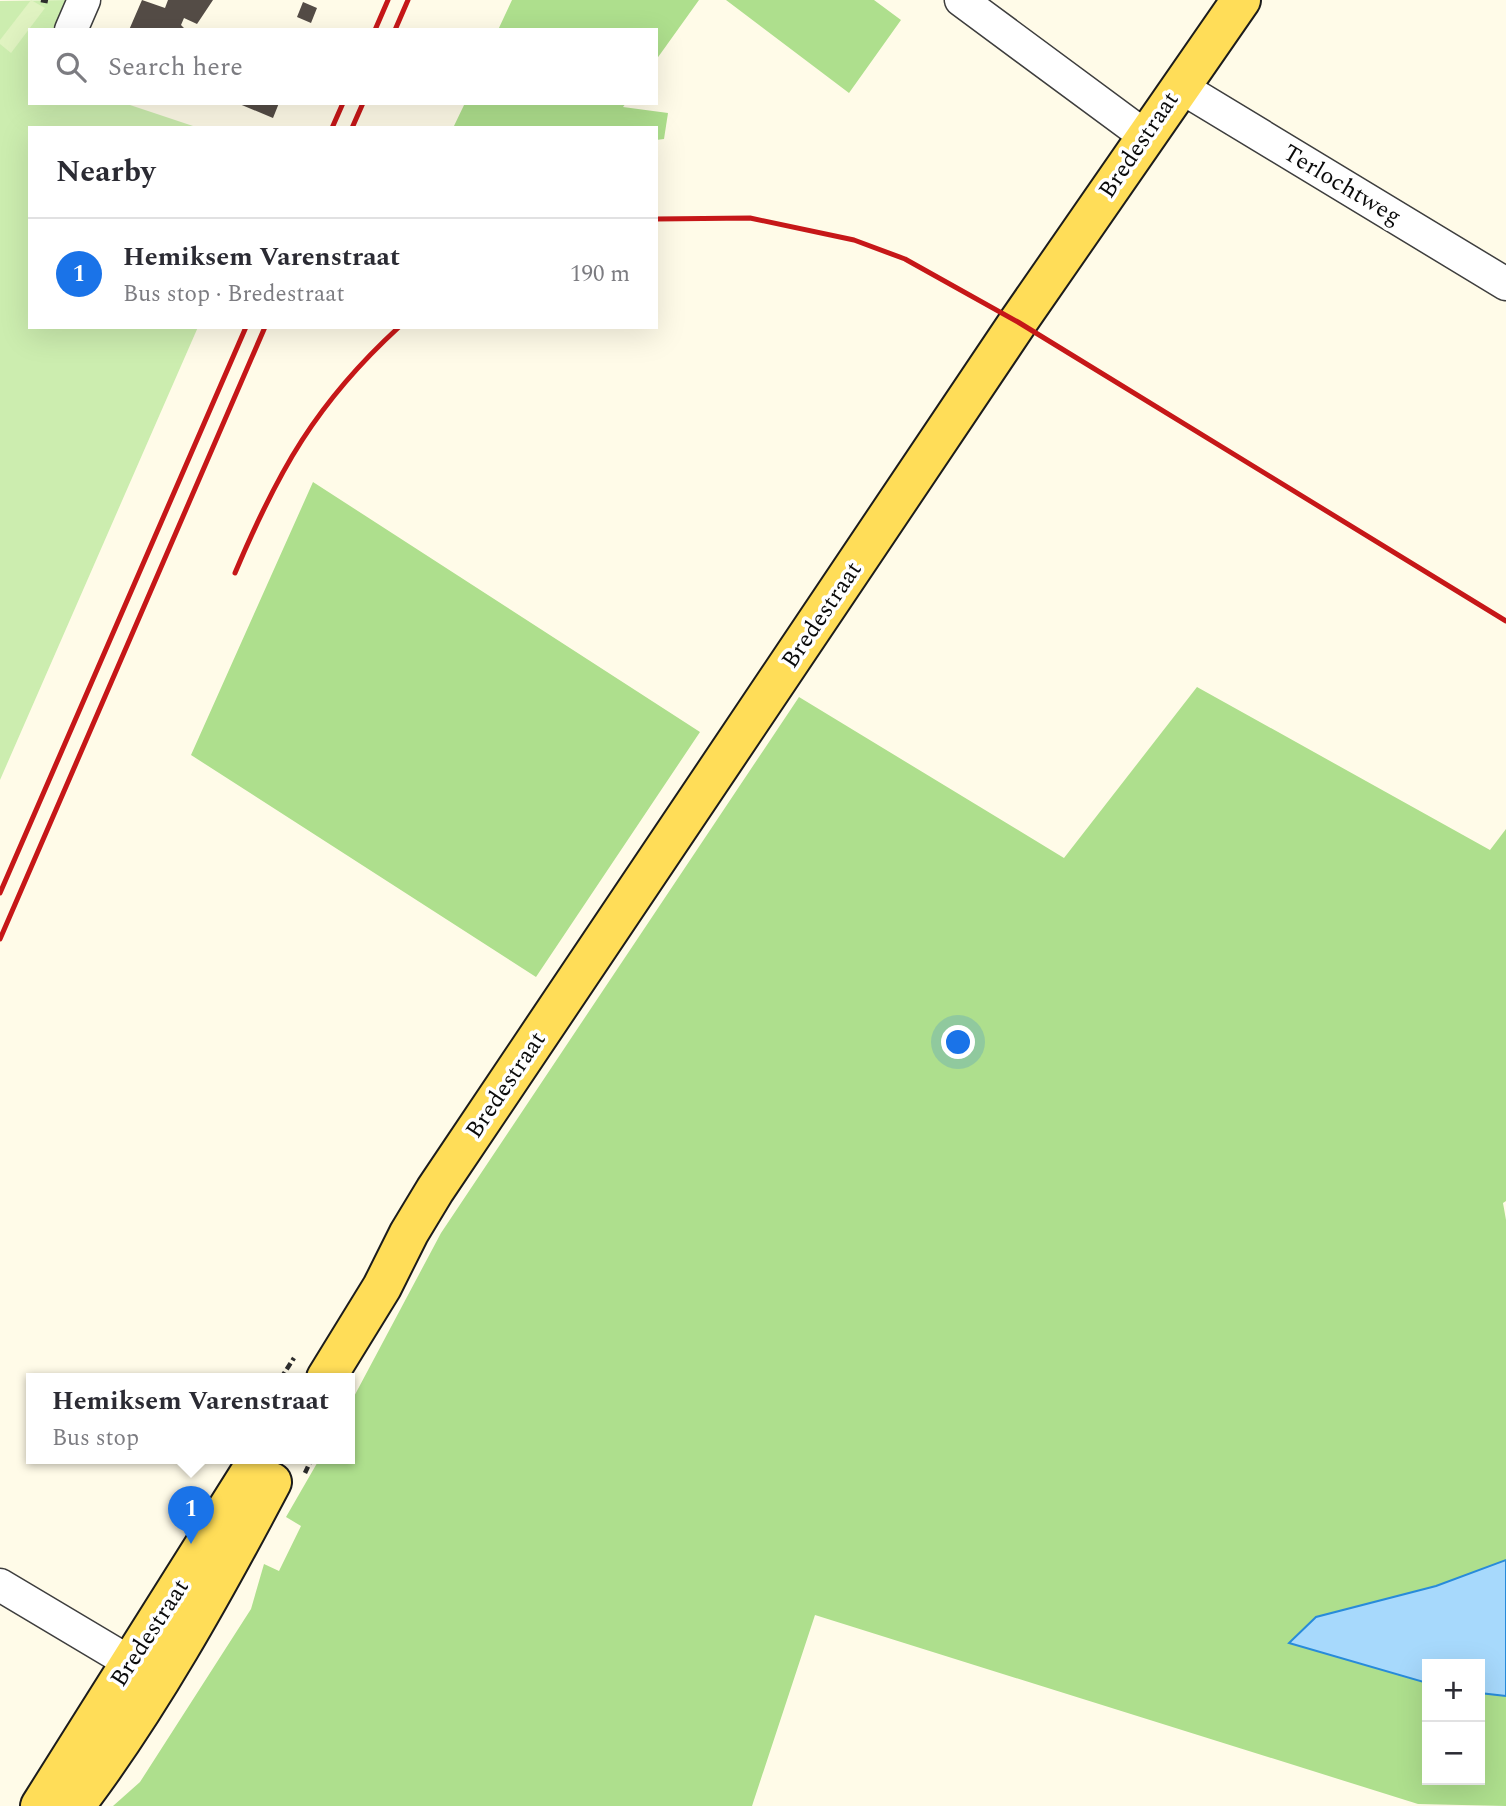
<!DOCTYPE html>
<meta charset="utf-8">
<style>
body{margin:0;font-family:Spectral,serif;background:#f2f2f3;color:#2b2b33}
.controls{position:absolute;right:21px;bottom:21px;display:grid;overflow:hidden;border-radius:0px;box-shadow:0 7px 28px #0002}
.controls button{width:63px;height:63px;display:grid;place-items:center;padding:0;border:0;border-bottom:2px solid #e1e1e2;background:#fff;color:#2b2b33;font:35px sans-serif}
.you{position:absolute;left:959px;top:1043px;width:24px;height:24px;margin:-18px;border:5px solid #fff;border-radius:50%;background:#1a73e8;box-shadow:0 0 0 10px #1a73e833}
.badge{display:grid;place-items:center;width:46px;height:46px;border-radius:50%;background:#1a73e8;color:#fff;font-size:23px;font-weight:700}
.pin{position:absolute;translate:-50% -58px;filter:drop-shadow(0 2px 4px #0008)}
.pin::after{content:'';position:absolute;top:37px;width:24px;height:21px;background:inherit;clip-path:polygon(0 0,100% 0,50% 100%)}
.popup{position:absolute;left:26px;top:1373px;width:329px;height:91px;box-sizing:border-box;display:grid;place-content:center;border-radius:0px;background:#fff;filter:drop-shadow(0 2px 5px #0005);font-size:23px;white-space:nowrap;color:#7c7c81}
.popup b{font-size:26px;color:#2b2b33}
.popup::after{content:'';position:absolute;left:50%;top:100%;margin-left:-14px;border:14px solid transparent;border-top-color:#fff}
.list{margin:0;padding:0;list-style:none}
h2{display:flex;justify-content:space-between;align-items:center;height:91px;margin:0;padding:0 28px;font-size:30px}
h2 small{font-size:23px;font-weight:400;color:#7c7c81}
.list li{display:grid;grid-template-columns:46px 1fr auto;gap:21px;align-items:center;box-sizing:border-box;height:112px;padding:0 28px;border-top:2px solid #e1e1e2}
.list b{display:block;font-size:26px;white-space:nowrap}
.list p{margin:0;font-size:23px;white-space:nowrap;color:#7c7c81}
.list em{font-size:23px;font-style:normal;color:#7c7c81}
.icon{flex:none;width:38px;height:38px;fill:none;stroke:currentColor;stroke-width:2;stroke-linecap:round;stroke-linejoin:round}
.map{position:relative;flex:none;width:1506px;height:1806px;overflow:hidden}
.search{position:absolute;background:#fff;box-shadow:0 7px 28px #0002;left:28px;top:28px;width:630px;height:77px;display:flex;align-items:center;gap:18px;box-sizing:border-box;padding:0 24px;border-radius:0px;color:#7c7c81;font-size:26px}
.panel{position:absolute;background:#fff;box-shadow:0 7px 28px #0002;left:28px;top:126px;width:630px;height:203px;border-radius:0px}
.map>svg:first-child{display:block}
</style>
<div class="map">
<svg width="1506" height="1806" viewBox="0 0 1506 1806">
<rect width="100%" height="100%" fill="#fffbe8"/>
<path fill="#ccedaf" d="M69,0L57,30H30V103H124L199,128H30V327H198L0,780V1Z"/>
<path fill="#aedf8d" d="M512,0H699L656,60V30H498Z
M726,0H874L901,20L849,93Z
M465,103H626L623,107L668,113L664,139L656,140V128H453Z
M313,482L700,732L536,977L191,755Z
M1197,687L1490,850L1506,829V1201L1503,1203L1506,1220V1560L1290,1643L1427,1683V1780H1480V1693L1506,1696V1806L1418,1804L815,1615L752,1806H113L140,1782L251,1609L264,1564L279,1571L301,1526L286,1517L320,1458H350V1404L441,1233L799,697L1064,858Z"/>
<path fill="#e0f3c1" d="M31,0L45,8L11,53L0,44V40Z"/>
<path fill="#a7d9fc" stroke="#288bda" stroke-width="2" d="M1506,1560V1696L1480,1693V1664H1427V1683L1289,1643L1316,1617L1436,1586Z"/>
<path fill="#544c46" d="M142,0L165,8L168,0H213L197,24L184,18L181,25L186,30H129Z
M303,2L317,8L311,23L297,17Z
M237,103H279L273,118Z"/>
<g fill="none" stroke-linecap="round" stroke-linejoin="round">
<g stroke="#3e3e3e" stroke-width="35">
<path id="minor" d="M961,0L1145,136
M71,30L84,0
M1179,86L1506,284
M0,1585L131,1663"/>
</g>
<g stroke="#1c1c1c" stroke-width="42">
<path id="major" d="M326,1378L382,1287L409,1233L435,1190L1018,322L1241,0
M40,1806L259,1458
M75,1806C149,1709 215,1590 272,1482"/>
</g>
<path stroke="#2d2d2d" stroke-width="4.5" stroke-dasharray="7 3.5" stroke-linecap="butt" d="M41,0L51,2
M281,1378L294,1358
M305,1473L312,1458"/>
<use href="#minor" stroke="#fff" stroke-width="32"/>
<use href="#major" stroke="#ffdd58" stroke-width="38"/>
<path stroke="#c61718" stroke-width="5" d="M375,30L388,0
M395,30L408,0
M332,128L343,103
M352,128L363,103
M656,219L750,218L854,240L905,259L1018,322L1506,621
M235,573C278,471 316,403 399,327
M0,893L246,327
M0,939L265,327"/>
</g>
<g text-anchor="middle" dominant-baseline="central" stroke-width="7" stroke-linejoin="round" paint-order="stroke">
<g font-size="24" fill="#0b0b0b" stroke="#fff">
<text transform="translate(1139 145) rotate(-56)">Bredestraat</text>
<text transform="translate(1342 185) rotate(31)">Terlochtweg</text>
<text transform="translate(822 615) rotate(-56)">Bredestraat</text>
<text transform="translate(506 1085) rotate(-56)">Bredestraat</text>
<text transform="translate(150 1633) rotate(-57)">Bredestraat</text>
</g>
</g>
</svg>
<div class="controls">
<button>+</button>
<button>−</button>
</div>
<div class="you"></div>
<div class="pin badge" style="left:191px;top:1544px">1</div>
<div class="popup"><b>Hemiksem Varenstraat</b>Bus stop</div>
<div class="search"><svg class="icon" aria-label="search" viewBox="0 0 24 24"><circle cx="10" cy="10" r="6"/><path d="M15 15l6 6"/></svg>Search here</div>
<section class="panel">
<h2>Nearby<small></small></h2>
<ul class="list">
<li><span class="badge">1</span><div><b>Hemiksem Varenstraat</b><p>Bus stop · Bredestraat</p></div><em>190 m</em></li>
</ul>
</section>
</div>
